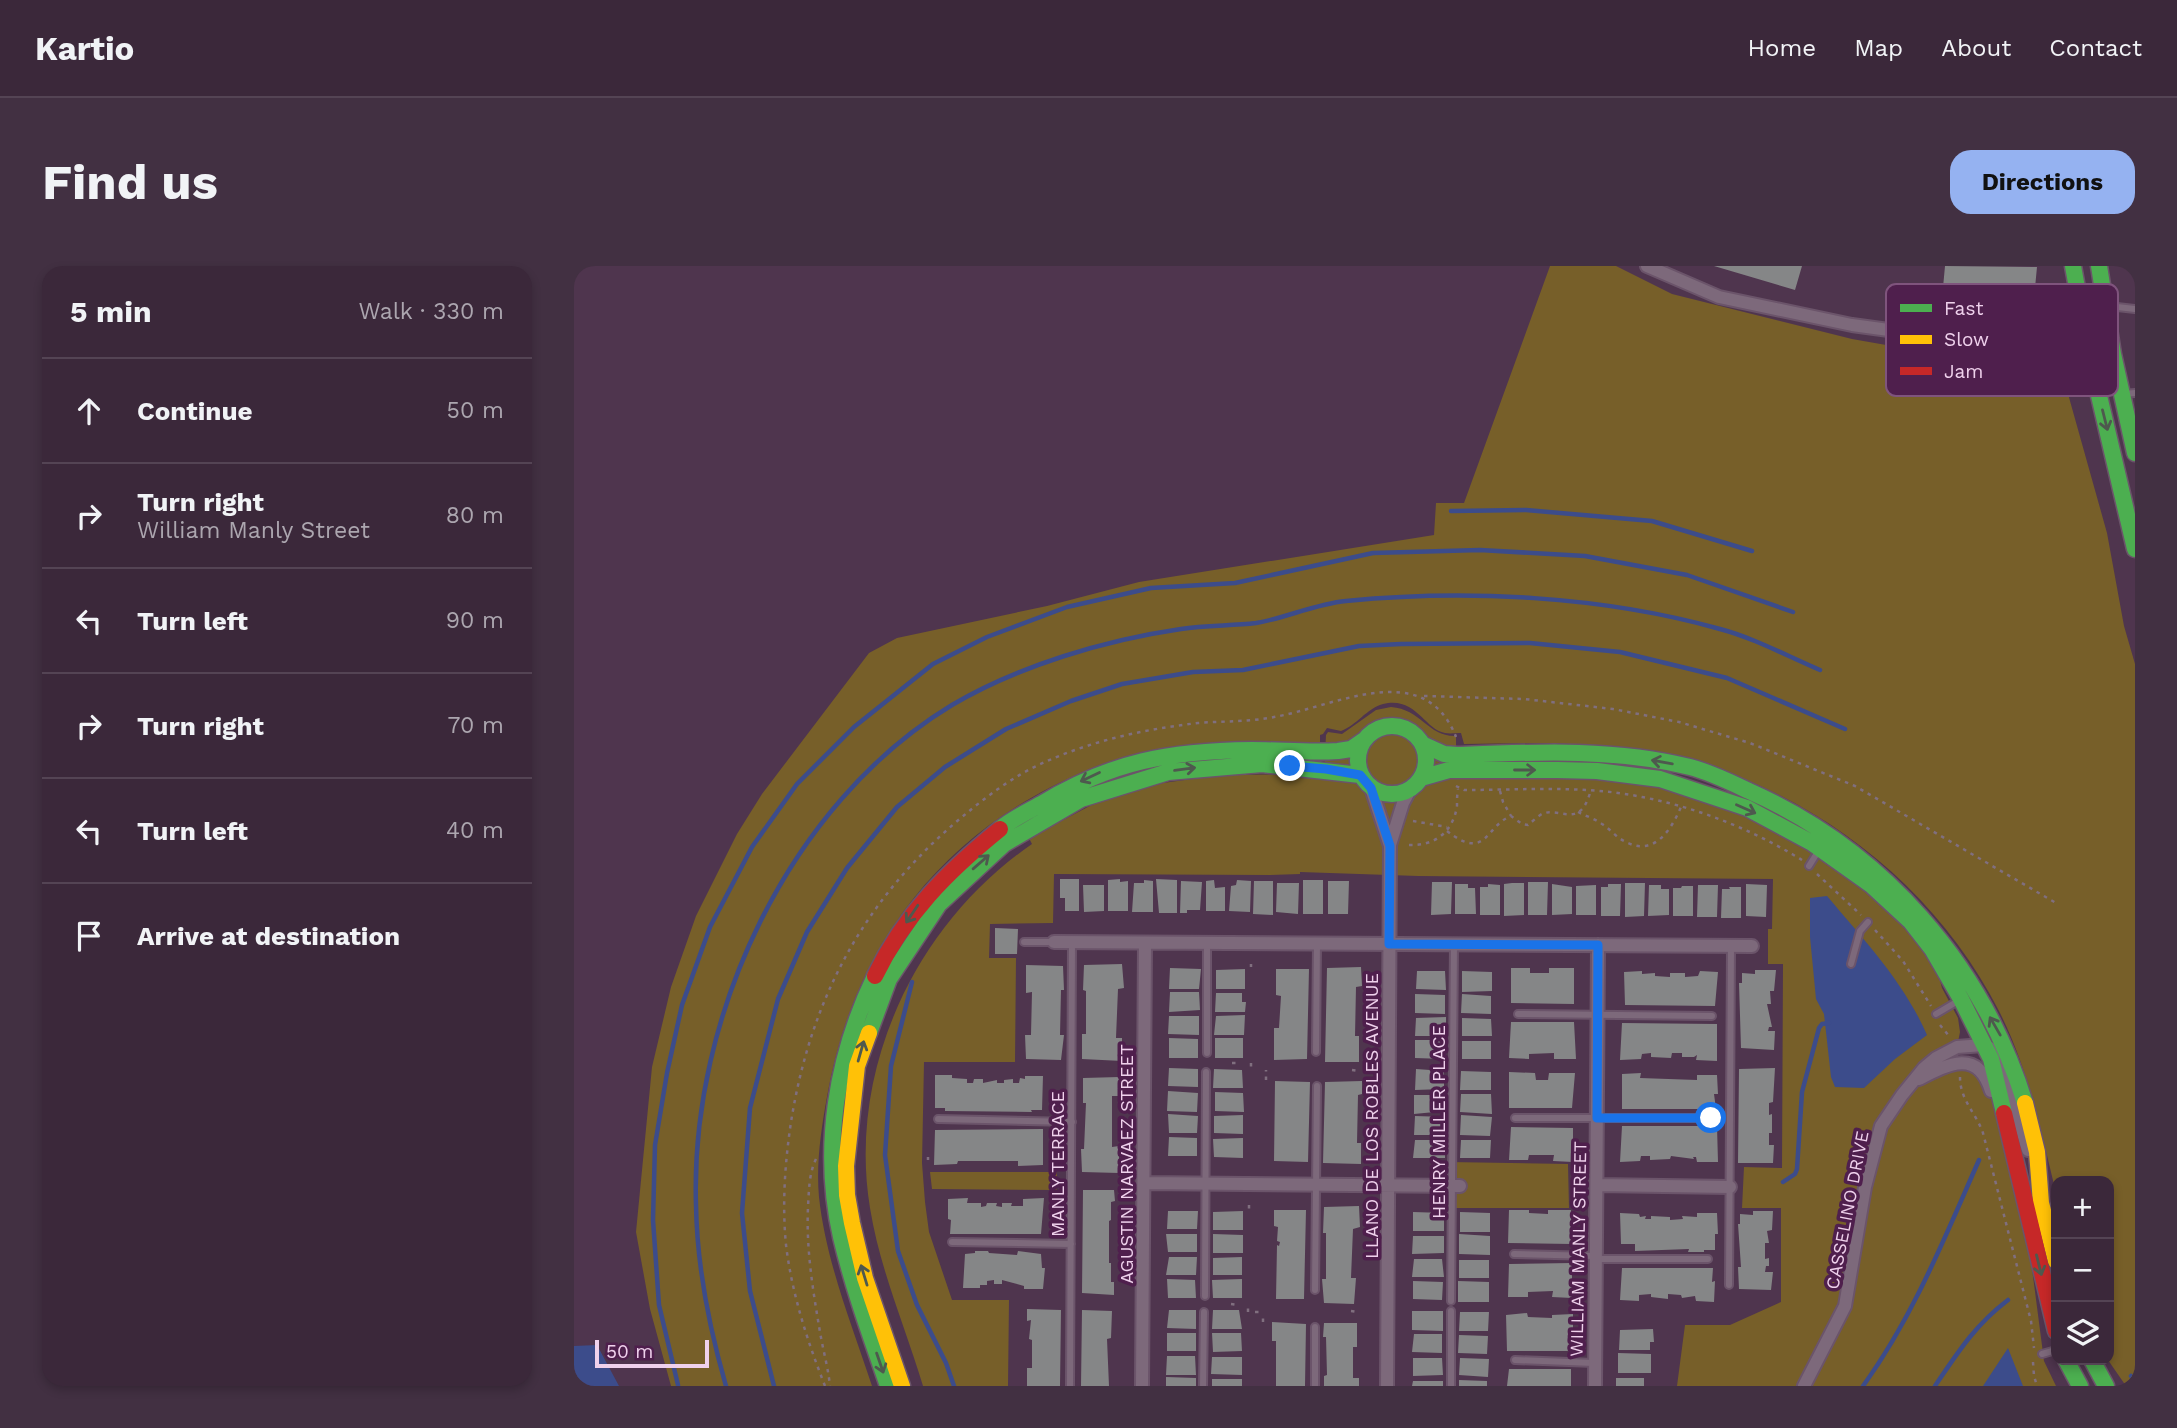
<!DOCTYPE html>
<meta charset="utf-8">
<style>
body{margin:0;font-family:"Work Sans",sans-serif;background:#423042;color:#f1f3f6}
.controls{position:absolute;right:21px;bottom:21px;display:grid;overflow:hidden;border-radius:14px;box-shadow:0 4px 10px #0003}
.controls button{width:63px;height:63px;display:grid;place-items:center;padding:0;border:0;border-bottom:2px solid #544454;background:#3b283a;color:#f1f3f6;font:35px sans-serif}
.scale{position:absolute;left:21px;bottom:18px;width:114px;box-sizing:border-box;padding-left:7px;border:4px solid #efd1ec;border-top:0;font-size:19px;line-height:24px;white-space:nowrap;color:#efd1ec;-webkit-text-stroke:5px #4f1f4d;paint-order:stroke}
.stop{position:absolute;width:21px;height:21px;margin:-16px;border:5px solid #1a73e8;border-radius:50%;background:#fff}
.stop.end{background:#1a73e8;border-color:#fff;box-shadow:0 2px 7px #0008}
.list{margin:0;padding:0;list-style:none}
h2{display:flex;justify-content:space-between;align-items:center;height:91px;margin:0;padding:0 28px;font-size:30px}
h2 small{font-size:23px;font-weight:400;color:#aca6af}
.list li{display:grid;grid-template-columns:46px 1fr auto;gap:21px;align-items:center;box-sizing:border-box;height:105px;padding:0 28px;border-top:2px solid #544454}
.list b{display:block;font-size:26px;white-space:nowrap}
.list p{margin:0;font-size:23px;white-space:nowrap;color:#aca6af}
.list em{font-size:23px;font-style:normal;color:#aca6af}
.icon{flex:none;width:38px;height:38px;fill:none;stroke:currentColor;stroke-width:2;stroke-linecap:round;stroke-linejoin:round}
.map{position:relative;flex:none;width:1561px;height:1120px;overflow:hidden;border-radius:21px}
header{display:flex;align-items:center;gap:42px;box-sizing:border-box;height:98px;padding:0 35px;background:#3b283a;border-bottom:2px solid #544454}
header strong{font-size:33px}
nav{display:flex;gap:38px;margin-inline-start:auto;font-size:24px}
.intro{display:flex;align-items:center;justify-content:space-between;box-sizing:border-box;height:168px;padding:0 42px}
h1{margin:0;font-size:49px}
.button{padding:18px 32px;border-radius:21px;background:#95b2f1;color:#111;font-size:24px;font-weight:700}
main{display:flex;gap:42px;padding:0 42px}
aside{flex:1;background:#3b283a;border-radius:21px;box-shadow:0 4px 10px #0003}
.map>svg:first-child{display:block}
</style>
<header>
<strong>Kartio</strong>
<nav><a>Home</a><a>Map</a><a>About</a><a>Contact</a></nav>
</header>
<div class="intro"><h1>Find us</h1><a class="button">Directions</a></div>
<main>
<aside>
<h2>5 min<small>Walk · 330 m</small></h2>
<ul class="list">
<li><svg class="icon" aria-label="ahead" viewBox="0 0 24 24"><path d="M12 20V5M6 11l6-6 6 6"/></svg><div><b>Continue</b></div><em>50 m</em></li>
<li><svg class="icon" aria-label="right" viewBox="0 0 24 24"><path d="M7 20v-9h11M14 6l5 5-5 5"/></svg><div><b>Turn right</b><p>William Manly Street</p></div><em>80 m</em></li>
<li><svg class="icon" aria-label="left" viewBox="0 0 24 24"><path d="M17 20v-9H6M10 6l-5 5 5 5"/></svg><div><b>Turn left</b></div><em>90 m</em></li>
<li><svg class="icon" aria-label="right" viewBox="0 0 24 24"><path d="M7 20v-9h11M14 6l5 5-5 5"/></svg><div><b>Turn right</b></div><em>70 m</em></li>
<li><svg class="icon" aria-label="left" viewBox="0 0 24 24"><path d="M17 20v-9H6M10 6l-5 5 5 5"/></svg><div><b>Turn left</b></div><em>40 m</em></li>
<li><svg class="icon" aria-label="arrive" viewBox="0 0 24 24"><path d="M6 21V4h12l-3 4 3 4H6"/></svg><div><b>Arrive at destination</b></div></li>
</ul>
</aside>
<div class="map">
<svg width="1561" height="1120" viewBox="0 0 1561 1120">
<rect width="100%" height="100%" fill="#4f354e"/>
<path fill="#775f29" d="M976,0H1042L1098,28L1278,73L1489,110L1533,267L1550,360L1561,398V1120H1552L1534,1094L1535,915H1482V927C1467,865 1454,802 1425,745C1364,624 1247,531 1117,495C1044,474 965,477 890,478L887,467C882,467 876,468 871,467C850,463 842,430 809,438C792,443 783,459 767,465L753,462L749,468L746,469V477C714,477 670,473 640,477C615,481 591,487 567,493C550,496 531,498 515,504C370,562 280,679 253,831C247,864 242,898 245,931C252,996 278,1059 298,1120H97L76,1043L62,966L78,801L97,721L122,650L163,568L188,528L295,387L323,372L473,340L565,316L860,269L862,237H890Z
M817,441C847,443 854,471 882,470V503L1086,513L1238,577L1358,683L1368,722L1384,752L1386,766L1383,781L1350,802L1386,797L1413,812L1449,933L1470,1095L1482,1120H1103L1111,1059H1156L1207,1036V942H1168L1170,901L1208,902L1209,698H1194V663H1198L1199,613L844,610L726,606V608L695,609L480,608L479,657L416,658L415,692H442L441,796H350L348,897L351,936L355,966L378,1034H435L434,1120H349C331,1060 306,1004 296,942C273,802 343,657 458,578L455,572L527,534L589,517L647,509L750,508L752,469L754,466L768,468L802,444Z
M874,896L994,898L995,942H875Z
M356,906H483V924L358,923Z"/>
<path fill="#3c4c8b" d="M1253,630C1290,674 1330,716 1353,769L1321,793L1290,822L1261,821L1257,811L1250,748L1242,733L1236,671V632Z
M23,1079L45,1120H0V1080Z
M1434,1082L1449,1120H1409Z"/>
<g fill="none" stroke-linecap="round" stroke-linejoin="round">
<path stroke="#3c4c8b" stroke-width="4.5" d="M877,245L952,244L1078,255L1178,285
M338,716L317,800L311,889L324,985L343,1039L372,1097L380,1120
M1209,916L1221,908L1223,903L1228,826L1245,762L1248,758L1255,757
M1557,1110L1561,1114
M104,1119L85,1039L79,954L81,879L93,807L108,739L136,661L178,581L223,518L280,461L359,398L413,371L493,341L577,322L661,317L799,287L906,284L1011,290L1113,309L1219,346
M152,1120C135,1061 123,1001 122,939C116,751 214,538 378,439C444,400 531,374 607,363C632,359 657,360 682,357C712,352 741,338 772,335C892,323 1029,330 1146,363C1180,372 1213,390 1246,404
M200,1120L176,1025L168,947L176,842L204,733L233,666L273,602L323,541L371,501L432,463L497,435L548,418L619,406L669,404L785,380L827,378L956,377L1046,386L1153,412L1271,463
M1289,1120C1339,1051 1371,971 1405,894
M1361,1120C1384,1086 1401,1059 1434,1034"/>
</g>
<path fill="#858687" d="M1140,0H1228L1221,24Z
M1371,0L1463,1L1458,53L1367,43Z
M486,613H505V645H491V632H486Z
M546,613V616L554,615V645H534V614Z
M582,613L603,614V647H585Z
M570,614L579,615V646H558L560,617H570Z
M640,614L641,622L651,621V645H632V615Z
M663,614L677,615L676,646L655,645L657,620L662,619Z
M729,614H749V648H729Z
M607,615L628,616L626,644H613V647H606Z
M680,615H699V649L679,648Z
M754,615H775L774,648H754Z
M858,616H878L877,648L857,649Z
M954,616H974L973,649H954Z
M703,617H725L724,648L702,646Z
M938,617H950V649L930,650V618Z
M1051,617H1071L1070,650L1051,651Z
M881,618H894V622H901L902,648H881Z
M914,618L926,619V649H906V621H914Z
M978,618L998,621V648L978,649Z
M1034,618H1047L1046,650H1027V621H1034Z
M1172,618L1193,619L1192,651L1172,650Z
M509,619H530V645L510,646Z
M1022,619V649H1002V620Z
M1075,619H1087V623H1095V649L1074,650Z
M1124,619H1144L1143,651H1123Z
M1108,620H1119V650H1099V622H1107Z
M1155,621H1167V652H1147L1148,623H1156Z
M421,662L444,663L443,688H421Z
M548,698L550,722L544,723L542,772H548V795L508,793V768H512V725L509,724L510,699Z
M452,699L489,700L490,724H487L486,769H490L487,794L452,793L451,769H457L458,726L452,727Z
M787,701L788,720L782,721L781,770H785V796H751L753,702Z
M596,702L627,703L625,723H595Z
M937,702H956V707H975V702H1000V738L937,737Z
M671,703V723H642V704Z
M702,703H735L733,793L700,794V762H705L707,730L702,729Z
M1181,704H1202L1200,725H1196L1197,738H1193L1198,761H1195L1194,765H1201L1200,784L1167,782L1165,717H1168V707L1181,708Z
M843,705H871L872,724L842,723Z
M888,705L918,706V725L888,726Z
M1068,705V708L1081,707V710L1096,711V707H1111V711L1124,710L1126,705L1144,706L1141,740L1051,739L1050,706Z
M596,726H625L626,744L595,746Z
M642,727H668V736H672L671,746H641Z
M841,728L871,729V748L841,747Z
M888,728L917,730V748L887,747Z
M671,749L670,769H640L642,750Z
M595,750H625V769L594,768Z
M872,751V770H841L842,752Z
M888,752L917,753L918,770H888Z
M937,756H1000L1002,793H980V787L955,788V793L935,792Z
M1048,757L1143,758V795L1122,794L1123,789L1120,791H1108V787H1098L1097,792L1077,791V787L1068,788L1067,793L1046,794Z
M595,772L624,773V792H595Z
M641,772H669V792H641Z
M841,774H871V793L841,792Z
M888,775H917V793H888Z
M595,802L624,803V821L594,820Z
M1201,802L1199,836L1195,837V849L1198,848V867H1195V879H1200L1199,897H1164L1165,803Z
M640,803L668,804L669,822H639Z
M842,803L870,805V823L841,824Z
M887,805L917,806V824H886Z
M935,806L961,807L962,814H974L975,807H1001L998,842H935Z
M1067,807L1066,812L1123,814V809H1143L1144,828H1140L1142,843H1048V808Z
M361,809H378V812L393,813V817H399L400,813H409V817L423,814V817H430V814L439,813V817H445L446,812L451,813V810H469L468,844H457L458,846L371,845V842H361Z
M545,811V830H538V881L545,880V907L508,906L507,883H510L512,837H509V812Z
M701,815L736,816L734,896L700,895Z
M788,815V828L784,829L783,877H787V898L749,897L751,816Z
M594,825L624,827L623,846L593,845Z
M641,826L669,827L670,846L641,845Z
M887,828H917L918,848L886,846Z
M840,829H871V845L840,848Z
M594,848L624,850L623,867H595Z
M669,849V868L640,867V850Z
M887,849L918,851L916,870L886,869Z
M841,850L872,851L871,869H840Z
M1048,860H1143L1144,896H1123L1122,891H1119L1120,893L1097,890L1096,893L1076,894V890H1067L1066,895L1046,896Z
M937,861L999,862V896L979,895L980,889H955L954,894H935Z
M469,863V899L444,900V895H384L383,898L360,899L361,864Z
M595,871L623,872V890H594Z
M669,872V892L640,891L639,873Z
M841,874H871V892H839Z
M887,874H917L916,892H886Z
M509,924H540L541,935L537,936V954L535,955V997H537V1016H540V1029L508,1027Z
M394,932L393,937H407V941L412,940L413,937H423L422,940L428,941V937H438L437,940H449V933L470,932L467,968H376L377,954L374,953V933Z
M785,940L786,961L779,963L777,1012H782L780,1038L750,1037L748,1013H752V967H749L750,941Z
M700,944H732L730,1033H702L703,979L705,980L706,976L703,975L704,961L700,960Z
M935,944H955V947L974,948V944H997L998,978L934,977Z
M594,945H624L623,963H593Z
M669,945V964H639V946Z
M1179,945H1199L1198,964L1193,965L1195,977H1191V993L1195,992V1000H1192L1191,1006H1199L1197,1024L1165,1023L1164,1001H1167L1164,958H1166V948L1179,949Z
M839,946L870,947V965H839Z
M886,946L916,947V966H886Z
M1046,947L1065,948L1066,951L1072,950L1071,953H1077V950L1096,951V954L1109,953L1108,950L1123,951V947H1143L1144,968H1141V984H1130V986H1114L1115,983L1061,985V978H1047Z
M592,968H623V986H594Z
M639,968L669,969V987H639Z
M885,968L916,970V989L885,988Z
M839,970H870V987L838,988Z
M401,985H414L415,987L443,989L444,985L467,988L468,1002H471L469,1023H450V1020L428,1014V1018H420V1014L413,1015V1019H406V1022H389L391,988L401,987Z
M595,991H623L622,1009H592Z
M668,991V1009H639V992Z
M840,993H868L870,1011H838Z
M885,994H915V1012H885Z
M998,997V1032L978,1031L979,1025L954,1026V1031H934L935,998Z
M1048,1002H1139L1138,1016L1141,1015L1140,1036L1122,1035L1121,1030L1108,1032L1107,1029L1094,1028V1033L1077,1031V1028L1065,1029V1035L1046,1034Z
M593,1013L621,1014L622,1032H594Z
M668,1013V1032H639L638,1014Z
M839,1015L869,1016L868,1034L839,1033Z
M884,1015L915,1016V1036H884Z
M453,1043L487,1044L486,1120H453V1102H458V1074L455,1073L457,1054L453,1055Z
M508,1044L538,1045L537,1072L533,1073L535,1120H507Z
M595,1044H622V1063L593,1062Z
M639,1044H665L668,1063H638Z
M838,1045H869V1065L838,1064Z
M886,1046H915L914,1065H885Z
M953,1047L954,1051L978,1052V1049L999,1048V1085H933L932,1049Z
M698,1056L732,1058L731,1120H702V1075H698Z
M750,1057H783V1081H779V1112H785V1120H750V1110L753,1109L752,1071H749Z
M1079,1063L1080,1076H1076V1084H1045L1046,1064Z
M593,1067H622V1085H593Z
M638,1067H667L668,1085L639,1086Z
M840,1068H868V1087L838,1086Z
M885,1069L914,1070L913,1088L884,1087Z
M1044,1087L1077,1088V1107H1044Z
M593,1090H621L622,1109H592Z
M638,1091H668V1109L637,1108Z
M839,1092H868L869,1109L839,1110Z
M886,1092L915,1093L914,1111L885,1109Z
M935,1103H997V1120H933Z
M592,1111L622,1112V1120H592Z
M1042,1112H1070V1120H1042Z
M638,1113H668V1120H638Z
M885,1114L913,1115V1120H885Z
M839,1115H869V1120H838Z"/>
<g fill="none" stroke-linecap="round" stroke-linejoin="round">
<g stroke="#6b546a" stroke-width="10">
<path id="lane" d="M1508,37L1561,43
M1549,128L1561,127
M1235,600L1245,584
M450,676H480
M1277,698L1286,665L1294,656
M944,748L1138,750
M1362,748L1384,735
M742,786L743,677
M633,787V678
M941,852H1137
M364,853L498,856
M378,976L497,978
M940,988L1022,990
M1022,993H1134
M1155,1019L1157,681
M741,1024L743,820
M631,1030L632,806
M877,1035L880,677
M1468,1088L1482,1084
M941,1094L1020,1097
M496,1120L498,676
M629,1120L630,1046
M741,1120V1061
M877,1120V1045"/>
</g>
<g stroke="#6b546a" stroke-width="16">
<path id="street" d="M1073,0L1145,31L1278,59L1484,87L1539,88
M797,522L816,580L813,1120
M816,579L829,537L837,522
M480,676L1178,680
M1345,813C1374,798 1404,782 1417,825
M570,917L886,920
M1023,919L1156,921
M568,1120L571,677
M1021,1120L1024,679
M1230,1120L1271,1040L1291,921L1307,860L1328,829L1350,802L1362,792L1383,781L1409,779L1416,782L1423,790L1431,808L1454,884"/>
</g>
<g stroke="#6b546a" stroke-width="19">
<path id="fast" d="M1499,0L1515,87L1561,283
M1525,0L1539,88L1561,187
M784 494a34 34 0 1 1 68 0a34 34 0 1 1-68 0Z
M848,478L870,488L883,489C961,486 1040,482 1116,501C1136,506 1156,516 1175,525C1308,584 1408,698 1451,837
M847,512L875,504H983L1023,505L1086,513L1173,542L1238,577L1297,619L1337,656L1358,683L1387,733L1417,793L1430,847
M426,563C438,553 453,546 467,538C538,495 596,485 678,484C707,484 736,487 764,485L777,483L790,474
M301,710C262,791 247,883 267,971C279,1022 297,1071 314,1120
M295,767L315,713L365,638L430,578L507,533L594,506L688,498L786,509
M1492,1094L1506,1120
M1518,1094L1532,1120"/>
</g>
<g stroke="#6b546a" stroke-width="19">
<path id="slow" d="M295,767L283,800L272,900L273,929L278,957L291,1012L328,1120
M1451,837L1463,886L1467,937L1482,995"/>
</g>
<g stroke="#6b546a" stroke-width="19">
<path id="jam" d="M301,710C331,648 373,606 426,563
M1430,847L1482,1065"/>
</g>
<path stroke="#806f7f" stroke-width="2.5" stroke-dasharray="3.5 5" stroke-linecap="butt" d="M850,430L950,433L1039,443L1105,456L1176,477L1281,520L1482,637
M882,520L890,524C949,524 1011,519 1068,531C1125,542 1179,564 1228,594
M926,525L929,536L937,550
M1004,546C1012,550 1021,553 1028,558C1036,563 1042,571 1050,575C1080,592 1097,564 1107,541
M839,555L873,561
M873,565C913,596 911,560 937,550L948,558L954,559C958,556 964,550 968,548C985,540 1005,564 1016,527
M835,579C861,580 879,566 883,540C883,534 883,529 884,523
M1243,608L1287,649
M1301,664L1329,695L1357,740
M677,698V701
M1366,759L1375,770
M658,797H665
M677,797V804
M778,804L786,805
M1386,811C1386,834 1402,847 1409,867L1457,1055L1460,1082
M692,814V804
M354,891V894
M242,893C235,907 235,924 234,941C232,983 239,1025 246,1066C249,1084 254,1101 256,1120
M675,939V943
M657,1038L665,1039
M777,1045L784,1046
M674,1046V1041
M681,1046H686
M689,1056V1050
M1459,1096L1460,1110L1463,1120
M251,1120C233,1074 218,1028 212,979C208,938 211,896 217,856C237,731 291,632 388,551C413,530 441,509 471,496C520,474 572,463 624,457C650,455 675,456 700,451C760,441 850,390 882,471"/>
<use href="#lane" stroke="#7d697b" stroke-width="6"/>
<use href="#street" stroke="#7d697b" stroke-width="12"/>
<use href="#fast" stroke="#4caf50" stroke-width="16"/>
<use href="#slow" stroke="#ffc107" stroke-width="16"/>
<use href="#jam" stroke="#c62828" stroke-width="16"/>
</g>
<defs><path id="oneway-shaft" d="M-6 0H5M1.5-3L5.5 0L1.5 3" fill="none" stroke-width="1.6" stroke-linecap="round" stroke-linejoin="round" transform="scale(1.75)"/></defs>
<g stroke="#4e594e">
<use href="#oneway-shaft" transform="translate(1531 154) rotate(76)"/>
<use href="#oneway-shaft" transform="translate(1088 496) rotate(-170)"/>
<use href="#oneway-shaft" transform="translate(611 503) rotate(-8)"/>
<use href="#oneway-shaft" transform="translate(951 504)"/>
<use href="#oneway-shaft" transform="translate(516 511) rotate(155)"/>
<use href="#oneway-shaft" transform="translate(1172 543) rotate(24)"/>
<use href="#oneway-shaft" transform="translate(407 596) rotate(-41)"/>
<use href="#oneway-shaft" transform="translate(338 648) rotate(124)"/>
<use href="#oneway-shaft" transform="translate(1421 760) rotate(-120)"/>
<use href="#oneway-shaft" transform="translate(287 785) rotate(-74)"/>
<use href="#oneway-shaft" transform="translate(1465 999) rotate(76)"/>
<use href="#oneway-shaft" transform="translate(290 1009) rotate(-107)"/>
<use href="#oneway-shaft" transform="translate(306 1097) rotate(71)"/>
</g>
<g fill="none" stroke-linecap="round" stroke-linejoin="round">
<path stroke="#1a73e8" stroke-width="9" d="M716,500L752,503L786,509L797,522L816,580L815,678L1024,679L1023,852H1137"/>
</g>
<g text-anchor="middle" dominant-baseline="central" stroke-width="7" stroke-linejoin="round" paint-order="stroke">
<g font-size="18" fill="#efd1ec" stroke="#4f1f4d">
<text transform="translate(797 850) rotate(-90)">LLANO DE LOS ROBLES AVENUE</text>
<text transform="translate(864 856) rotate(-90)">HENRY MILLER PLACE</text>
<text transform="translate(483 898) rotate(-90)">MANLY TERRACE</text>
<text transform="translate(552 898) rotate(-90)">AGUSTIN NARVAEZ STREET</text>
<text transform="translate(1273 944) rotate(-79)">CASSELINO DRIVE</text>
<text transform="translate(1004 983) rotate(-89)">WILLIAM MANLY STREET</text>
</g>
</g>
<rect x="1312" y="18" width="232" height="112" rx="10" fill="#4f1f4d" stroke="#7f547d" stroke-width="2"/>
<rect x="1326" y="38" width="32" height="8" fill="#4caf50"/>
<rect x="1326" y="69" width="32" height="9" fill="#ffc107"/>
<rect x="1326" y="101" width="32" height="8" fill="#c62828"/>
<g font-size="19" fill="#efd1ec">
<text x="1370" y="49">Fast</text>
<text x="1370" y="80">Slow</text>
<text x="1370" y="112">Jam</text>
</g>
</svg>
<div class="controls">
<button>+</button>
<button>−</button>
<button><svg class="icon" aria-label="layers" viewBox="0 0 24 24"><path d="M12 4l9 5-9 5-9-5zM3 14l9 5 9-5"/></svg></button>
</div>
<div class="scale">50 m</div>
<div class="stop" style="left:1137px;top:852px"></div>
<div class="stop end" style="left:716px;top:500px"></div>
</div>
</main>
